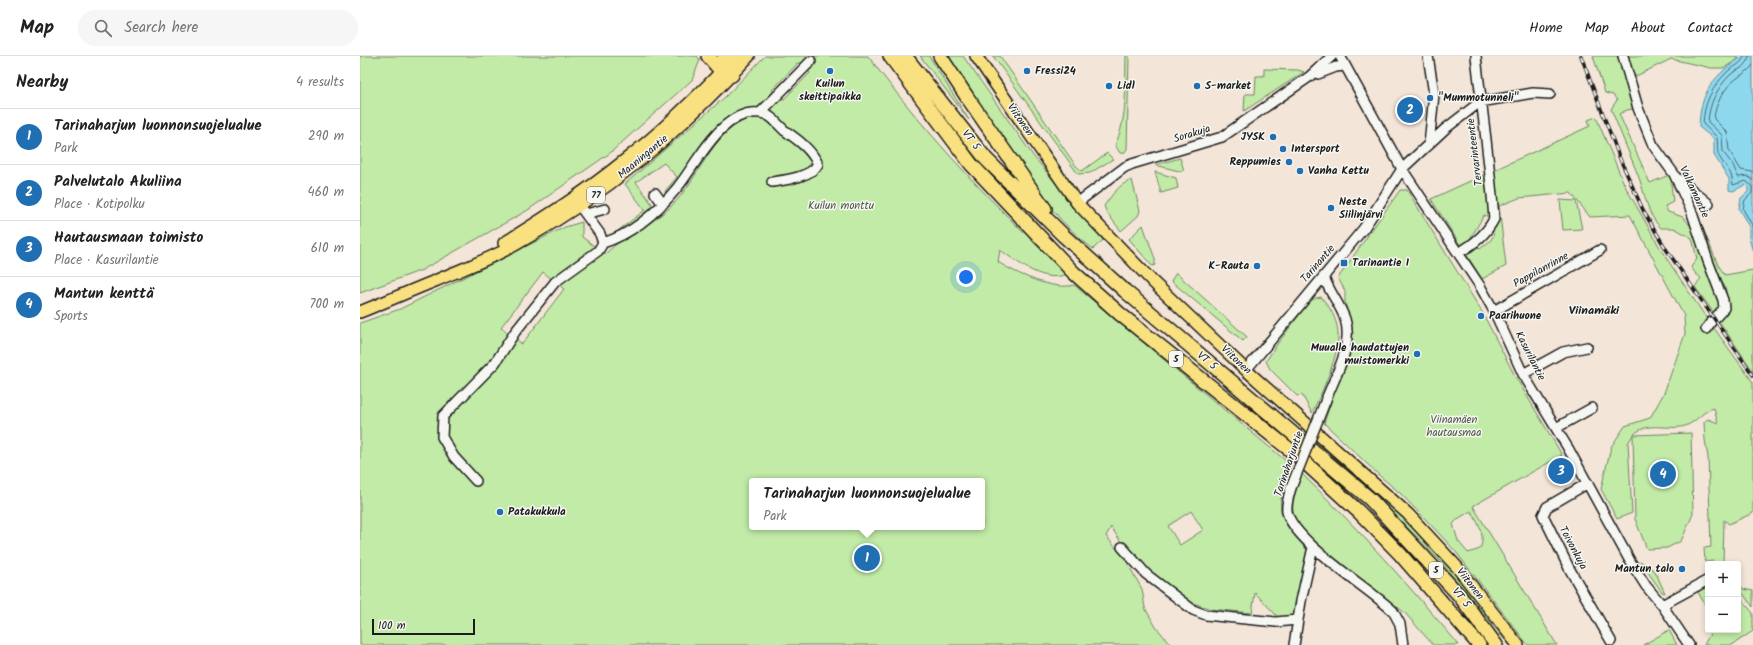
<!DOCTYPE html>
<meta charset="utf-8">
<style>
body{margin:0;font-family:Kalam,sans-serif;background:#f6f6f6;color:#222}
.controls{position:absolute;right:12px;bottom:12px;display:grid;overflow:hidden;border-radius:4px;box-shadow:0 2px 6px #0003}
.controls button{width:36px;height:36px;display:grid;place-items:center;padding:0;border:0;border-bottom:1px solid #e0e0e0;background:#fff;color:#222;font:20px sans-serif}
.scale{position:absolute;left:12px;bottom:10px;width:103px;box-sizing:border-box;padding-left:4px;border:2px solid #1c1c1c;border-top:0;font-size:11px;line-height:14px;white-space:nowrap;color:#1c1c1c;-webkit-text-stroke:3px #f6f6f2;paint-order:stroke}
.you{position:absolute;left:606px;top:221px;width:14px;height:14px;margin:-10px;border:3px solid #fff;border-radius:50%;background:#1a73e8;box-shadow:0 0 0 6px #1a73e833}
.badge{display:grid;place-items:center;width:26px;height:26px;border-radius:50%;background:#1f6fb2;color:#fff;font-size:13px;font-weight:700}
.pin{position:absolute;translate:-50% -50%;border:2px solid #fff;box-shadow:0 1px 4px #0006}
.popup{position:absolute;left:389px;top:422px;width:236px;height:52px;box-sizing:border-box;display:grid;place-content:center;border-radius:4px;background:#fff;filter:drop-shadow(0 1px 3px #0005);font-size:13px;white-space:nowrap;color:#767676}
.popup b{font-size:15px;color:#222}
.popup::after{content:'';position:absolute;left:50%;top:100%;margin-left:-8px;border:8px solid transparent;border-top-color:#fff}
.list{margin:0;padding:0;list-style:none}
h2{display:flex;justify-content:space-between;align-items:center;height:52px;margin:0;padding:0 16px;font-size:17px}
h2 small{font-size:13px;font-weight:400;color:#767676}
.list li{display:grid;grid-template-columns:26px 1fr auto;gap:12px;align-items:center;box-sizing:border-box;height:56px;padding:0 16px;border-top:1px solid #e0e0e0}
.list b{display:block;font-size:15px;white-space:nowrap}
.list p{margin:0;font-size:13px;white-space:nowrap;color:#767676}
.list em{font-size:13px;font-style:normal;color:#767676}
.icon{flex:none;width:22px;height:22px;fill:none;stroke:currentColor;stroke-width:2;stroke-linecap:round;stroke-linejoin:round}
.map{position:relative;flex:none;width:1393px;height:589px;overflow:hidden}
header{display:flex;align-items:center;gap:24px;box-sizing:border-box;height:56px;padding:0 20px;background:#fff;border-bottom:1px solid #e0e0e0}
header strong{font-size:19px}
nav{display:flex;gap:22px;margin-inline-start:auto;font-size:14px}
.search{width:280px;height:36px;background:#f6f6f6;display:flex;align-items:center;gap:10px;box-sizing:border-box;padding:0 14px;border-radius:22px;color:#767676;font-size:15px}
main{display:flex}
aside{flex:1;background:#fff}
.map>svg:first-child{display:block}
</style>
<header>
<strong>Map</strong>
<div class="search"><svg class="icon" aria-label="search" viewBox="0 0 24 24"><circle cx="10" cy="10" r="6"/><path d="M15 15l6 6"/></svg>Search here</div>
<nav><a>Home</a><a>Map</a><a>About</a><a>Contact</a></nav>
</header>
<main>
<aside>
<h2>Nearby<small>4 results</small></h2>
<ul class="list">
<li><span class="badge">1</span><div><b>Tarinaharjun luonnonsuojelualue</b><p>Park</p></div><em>290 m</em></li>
<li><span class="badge">2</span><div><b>Palvelutalo Akuliina</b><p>Place · Kotipolku</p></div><em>460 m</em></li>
<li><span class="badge">3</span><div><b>Hautausmaan toimisto</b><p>Place · Kasurilantie</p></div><em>610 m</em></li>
<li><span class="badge">4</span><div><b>Mantun kenttä</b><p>Sports</p></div><em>700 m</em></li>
</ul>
</aside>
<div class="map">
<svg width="1393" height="589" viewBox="0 0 1393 589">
<rect width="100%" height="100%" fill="#f3e5d8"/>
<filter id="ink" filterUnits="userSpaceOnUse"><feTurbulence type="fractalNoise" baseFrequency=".025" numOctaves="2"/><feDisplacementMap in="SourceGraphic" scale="8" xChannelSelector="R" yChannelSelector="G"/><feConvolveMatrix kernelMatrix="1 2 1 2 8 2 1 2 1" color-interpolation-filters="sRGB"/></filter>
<g filter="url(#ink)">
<path fill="#c1eba7" stroke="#6e8462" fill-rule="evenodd" d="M0,0H337L340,4L332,24L250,97L168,154L62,214L0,237Z
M405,0H508C550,56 596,109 646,159C666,179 686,199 707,218C684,228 659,207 640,194L638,206C655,217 693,235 714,229L931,409C915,453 915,459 947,494L933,560L918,561L895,537L892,557L851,553L815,541L763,489L751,471L746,480L765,503L782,533L785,552L796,571L811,589H0V267L40,253L205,171L222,166V181L245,198C267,176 298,167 318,143C342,115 355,73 392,61L393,51C340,69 339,99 307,138L305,135L317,121L304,107L276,126L292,148L293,152L270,172L254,180L255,177L285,154L265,128L365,41ZM439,6L450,17L422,45L412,34ZM183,216L204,233L162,288L141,271ZM392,425H622V471H392ZM831,455L843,474L820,489L808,470Z
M560,0H569L609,64Z
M588,0H603L674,101L743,184L733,193C675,149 628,61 588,0Z
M633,0H640L716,110L722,115L747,97L753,103L730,117L718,118Z
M766,0H769L767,93L764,97H760L755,89C768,62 765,29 766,0Z
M1233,0H1378V3L1364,12H1351L1311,3L1270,23L1278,52L1267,54L1259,58L1290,127L1309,119L1313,124L1311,127L1313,146L1305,150L1308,156L1323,161L1333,173L1359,237L1360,254L1356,260L1335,231L1341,222L1336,218L1331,211L1337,203L1332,182L1314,172H1301C1287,159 1285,137 1278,119C1269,97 1260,75 1251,53L1257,44L1253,39L1245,37Z
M904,13L938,14L944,16L884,55L885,38H895L896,20H904Z
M1236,61L1265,130L1303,197L1343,257L1393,326V457L1369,468L1364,464L1363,508H1355L1353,505L1345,506L1344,492L1351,491L1348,401L1345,384L1344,366L1348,363L1358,367L1354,352C1342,355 1337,366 1325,370C1309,375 1288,364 1273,379L1331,377L1333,458L1321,485L1307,492L1287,493L1275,463L1273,379L1268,387L1272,457L1257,463L1241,433L1251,391L1265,370L1290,362L1304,337L1325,278L1324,260L1270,159L1230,161L1211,137L1159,142L1139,150L1146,210L1122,223L1071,143L1230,70L1228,64ZM1124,159L1134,163L1129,173L1134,178L1131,184L1120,193L1110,183Z
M820,102L824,114L819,115L795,109Z
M795,116L816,122L818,132L801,137Z
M772,124L780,155L778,160L761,175L747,157L744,150C752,139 759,128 772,124Z
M1040,134H1047L1122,256L1155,320L1202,399L1113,450L1197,589H1168L1096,496L1072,470L1040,437L1021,421L964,367L990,291L992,274L985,246V235L978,222ZM1111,455C1118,467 1126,479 1120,493L1108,497L1098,485L1093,468L1099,462Z
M1331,143L1358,209L1365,219L1393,214V315L1359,265L1366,255V234L1349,195Z
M1200,144L1216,145L1222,173L1203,174Z
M783,169L795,203V209L792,210L769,183Z
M816,217L887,281L883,285L811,225Z
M961,241C970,251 977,263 978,277C980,298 961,338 952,357L942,339L937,340L910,313L906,305L918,287L950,245L956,242Z
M957,383L1045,463L1097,516L1153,589H1149L1082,507L1018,441L956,386Z
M942,418C998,472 1049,530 1099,589H1073L1045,557L944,479C927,455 932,444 942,418Z
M1280,505L1295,515L1305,537L1302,536Z
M1378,526L1383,533L1393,535V551L1378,531Z
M1348,529V554L1338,536Z
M1378,539L1393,557V575L1372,589H1344L1352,574H1378Z
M1309,574L1317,589H1283Z"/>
<path fill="#8ed8ee" stroke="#608d9a" d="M1383,0H1393V196L1389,182V171L1379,153L1381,142L1388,136V132L1385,129L1373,135L1369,134V123L1354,99V83L1339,71C1340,36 1354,19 1383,0Z"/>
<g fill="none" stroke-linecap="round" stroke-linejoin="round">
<path stroke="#4a6770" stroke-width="1" d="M1384,0C1383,8 1372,11 1367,16C1352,31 1344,47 1343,68L1357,81C1358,86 1357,93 1358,97C1362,110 1372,111 1373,129L1386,125L1392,130V137L1385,144L1383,153L1392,169L1393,182
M1389,0C1389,11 1377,13 1370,19C1357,32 1349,48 1348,66L1362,79L1363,96L1373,109L1378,121L1387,120L1393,124
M1393,9C1389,15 1382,18 1376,23C1364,32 1355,48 1354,63L1367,76L1369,94L1381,114L1393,116"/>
<g stroke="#1c1c1c" stroke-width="12">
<path id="minor" d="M980,0L1042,113L1120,230L1134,255L1163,318L1208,392L1270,505L1286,530L1302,549L1329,589
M1068,0L1074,38L1069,89
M1263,0L1278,52L1293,89L1314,118L1331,154L1348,205L1363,244L1364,252L1356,261
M958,18L976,11L984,10
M400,57L451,5
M1319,123L1349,148
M295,137L303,148
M717,147L765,111L772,108L862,81L949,21L972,0
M226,158L245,153
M243,187C272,178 298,155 317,132C337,108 362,52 400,57C411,58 416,67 424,74C438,84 450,92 458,108C451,121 426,124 412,126
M1098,197C1113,189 1126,179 1134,163C1130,108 1122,54 1116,0
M964,221C969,236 980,248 985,263C994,290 974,322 965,346
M1134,255L1240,194
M1346,273L1351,266
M886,314L1004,172L1042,113L1085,73L1120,46L1173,37L1190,38
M1163,318L1203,296L1227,291
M1196,372L1232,352
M116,425L94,401L82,381L83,360L135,307L155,276L195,226L238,195L243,187L240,178L216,145
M1228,427L1187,451L1183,459L1209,512L1251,585
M931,432C929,439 926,447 927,455C932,485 1009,532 1033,555L1040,568L1043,589
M762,491L786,518L833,554L846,559L865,561L916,566L937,564
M1302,549L1348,524
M934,589L941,545L953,491"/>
</g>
<g stroke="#1c1c1c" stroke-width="14">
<path id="major" d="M616,0L717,147L794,227L886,314L1048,458L1097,511L1158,589
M144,187C186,161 227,135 265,104C305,73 342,36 376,0
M0,256C25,246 50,235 75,225C102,213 130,203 155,189C248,137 318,77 389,0"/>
</g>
<g stroke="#1c1c1c" stroke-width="16">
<path id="highway" d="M348,0L361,15L372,19L370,7L364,0
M530,0L611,108L713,216L760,258L939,401L999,456L1040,498L1119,589
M545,0L626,103L704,180L765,235L1010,443L1099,539L1136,589
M580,0L607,41L685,153"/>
</g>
<use href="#minor" stroke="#f6f6f2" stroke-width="9"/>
<use href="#major" stroke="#f9e181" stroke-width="11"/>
<use href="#highway" stroke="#f9e181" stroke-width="13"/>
<g stroke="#1c1c1c" stroke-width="3.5">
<path id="rail" d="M1221,0L1260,103L1284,156L1306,193L1393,319"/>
</g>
<use href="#rail" stroke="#f6f6f2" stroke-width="2" stroke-dasharray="6" stroke-linecap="butt"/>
<g stroke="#1c1c1c" stroke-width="12" stroke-linecap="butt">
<path id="minor-bridge" d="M931,432L965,346"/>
</g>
<use href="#minor-bridge" stroke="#f6f6f2" stroke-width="9"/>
</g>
</g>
<g fill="#1f6fb2" stroke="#f6f6f2" stroke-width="1.5">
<circle cx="470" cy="15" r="4"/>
<circle cx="667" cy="15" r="4"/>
<circle cx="749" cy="30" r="4"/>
<circle cx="837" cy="30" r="4"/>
<circle cx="1070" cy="42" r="4"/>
<circle cx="913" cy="81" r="4"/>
<circle cx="923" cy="93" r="4"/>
<circle cx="929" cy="106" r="4"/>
<circle cx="940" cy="115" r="4"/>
<circle cx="971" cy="152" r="4"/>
<rect x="980" y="203" width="8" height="8" rx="2"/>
<circle cx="897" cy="210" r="4"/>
<circle cx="1121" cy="260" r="4"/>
<circle cx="1057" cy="298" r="4"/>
<circle cx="140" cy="456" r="4"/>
<circle cx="1322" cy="513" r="4"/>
</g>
<g text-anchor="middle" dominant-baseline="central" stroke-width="3" stroke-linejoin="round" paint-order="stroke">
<g fill="#f6f6f2" stroke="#5d5d5c" stroke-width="1">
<rect x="227" y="131" width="18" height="16" rx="3"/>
<rect x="809" y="295" width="14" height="16" rx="3"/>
<rect x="1069" y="506" width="14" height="16" rx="3"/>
</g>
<g font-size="10" font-weight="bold" fill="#1c1c1c">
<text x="236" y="139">77</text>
<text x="816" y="303">5</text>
<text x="1076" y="514">5</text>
</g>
<g font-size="11" font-weight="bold" fill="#1c1c1c" stroke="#f6f6f2" text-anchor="start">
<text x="675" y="15">Fressi24</text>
<text x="470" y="28" text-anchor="middle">Kuilun<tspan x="470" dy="13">skeittipaikka</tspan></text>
<text x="757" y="30">Lidl</text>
<text x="845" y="30">S-market</text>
<text x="1078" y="42">"Mummotunneli"</text>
<text x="905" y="81" text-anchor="end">JYSK</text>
<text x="931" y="93">Intersport</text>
<text x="921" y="106" text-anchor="end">Reppumies</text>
<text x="948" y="115">Vanha Kettu</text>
<text x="979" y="146">Neste<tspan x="979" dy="13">Siilinjärvi</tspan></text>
<text x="992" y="207">Tarinantie I</text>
<text x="889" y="210" text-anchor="end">K-Rauta</text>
<text x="1129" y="260">Paarihuone</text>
<text x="1049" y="292" text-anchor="end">Muualle haudattujen<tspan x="1049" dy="13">muistomerkki</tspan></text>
<text x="148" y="456">Patakukkula</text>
<text x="1314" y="513" text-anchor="end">Mantun talo</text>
</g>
<g font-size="11" fill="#1c1c1c" stroke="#f6f6f2">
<text transform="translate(660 64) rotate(55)">Viitonen</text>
<text transform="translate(832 78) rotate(-17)">Sorakuja</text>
<text transform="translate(611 84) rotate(52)">VT 5</text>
<text transform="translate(1115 96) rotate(-97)">Tervarinteentie</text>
<text transform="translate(283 101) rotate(-40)">Maaningantie</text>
<text transform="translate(1334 136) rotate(65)">Valkamantie</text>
<text transform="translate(958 208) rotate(-49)">Tarinantie</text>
<text transform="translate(1181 214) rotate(-29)">Pappilanrinne</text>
<text transform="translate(1170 300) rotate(63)">Kasurilantie</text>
<text transform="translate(876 304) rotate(43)">Viitonen</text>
<text transform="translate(847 305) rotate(40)">VT 5</text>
<text transform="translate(929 408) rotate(-71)">Tarinaharjuntie</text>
<text transform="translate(1213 492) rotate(62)">Toivonkuja</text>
<text transform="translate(1110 528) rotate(52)">Viitonen</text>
<text transform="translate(1101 542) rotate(51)">VT 5</text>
</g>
<g font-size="11" fill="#4e5a46" stroke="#f6f6f2">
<text x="481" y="150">Kuilun monttu</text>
<text x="1094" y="364">Viinamäen<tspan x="1094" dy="13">hautausmaa</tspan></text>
</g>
<g font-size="12" font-weight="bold" fill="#1c1c1c" stroke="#f6f6f2">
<text x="1234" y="254">Viinamäki</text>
</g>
</g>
</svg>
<div class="controls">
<button>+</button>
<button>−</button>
</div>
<div class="scale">100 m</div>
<div class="you"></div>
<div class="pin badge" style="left:507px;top:502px">1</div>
<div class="popup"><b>Tarinaharjun luonnonsuojelualue</b>Park</div>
<div class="pin badge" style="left:1050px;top:54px">2</div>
<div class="pin badge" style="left:1201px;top:415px">3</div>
<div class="pin badge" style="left:1303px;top:418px">4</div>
</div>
</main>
